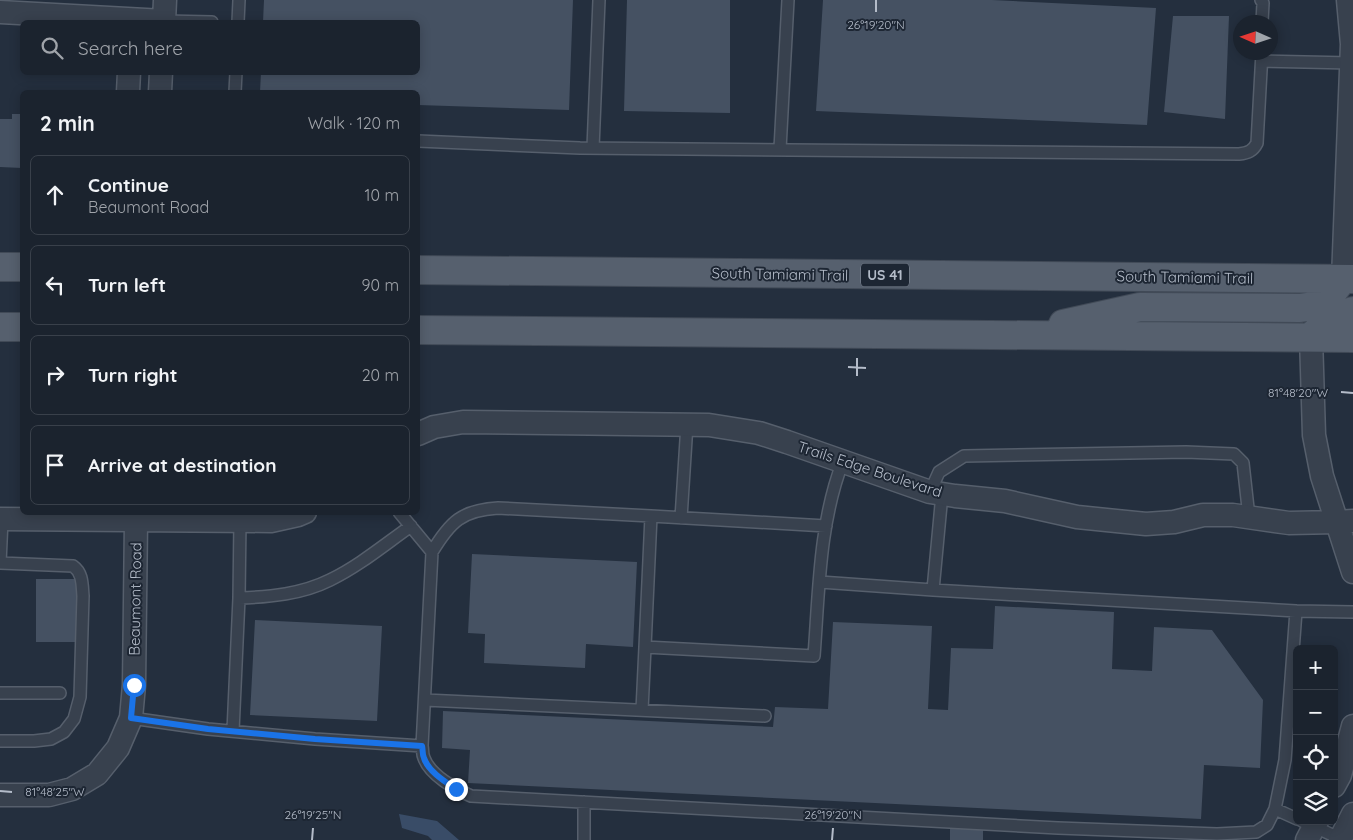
<!DOCTYPE html>
<meta charset="utf-8">
<style>
body{margin:0;font-family:Quicksand,sans-serif;background:#242b36;color:#f1f3f6}
.controls{position:absolute;right:15px;bottom:15px;display:grid;overflow:hidden;border-radius:8px;box-shadow:0 2px 12px #0003}
.controls button{width:45px;height:45px;display:grid;place-items:center;padding:0;border:0;border-bottom:1px solid #39404a;background:#1b232e;color:#f1f3f6;font:25px sans-serif}
.compass{position:absolute;left:1233px;top:15px;width:45px;height:45px;border-radius:50%;background:#1b232e;box-shadow:0 2px 12px #0003;rotate:273deg}
.stop{position:absolute;width:15px;height:15px;margin:-11px;border:4px solid #1a73e8;border-radius:50%;background:#fff}
.stop.end{background:#1a73e8;border-color:#fff;box-shadow:0 1px 5px #0008}
.list{margin:0;padding:0;list-style:none}
h2{display:flex;justify-content:space-between;align-items:center;height:65px;margin:0;padding:0 20px;font-size:21px}
h2 small{font-size:16px;font-weight:400;color:#a0a4aa}
.list li{display:grid;grid-template-columns:32px 1fr auto;gap:15px;align-items:center;box-sizing:border-box;height:80px;margin:0 10px 10px;padding:0 10px;border:1px solid #39404a;border-radius:8px}
.list b{display:block;font-size:19px;white-space:nowrap}
.list p{margin:0;font-size:16px;white-space:nowrap;color:#a0a4aa}
.list em{font-size:16px;font-style:normal;color:#a0a4aa}
.icon{flex:none;width:28px;height:28px;fill:none;stroke:currentColor;stroke-width:2;stroke-linecap:round;stroke-linejoin:round}
.map{position:relative;flex:none;width:1353px;height:840px;overflow:hidden}
.search{position:absolute;background:#1b232e;box-shadow:0 2px 12px #0003;left:20px;top:20px;width:400px;height:55px;display:flex;align-items:center;gap:12px;box-sizing:border-box;padding:0 18px;border-radius:8px;color:#a0a4aa;font-size:19px}
.panel{position:absolute;background:#1b232e;box-shadow:0 2px 12px #0003;left:20px;top:90px;width:400px;height:425px;border-radius:8px}
.map>svg:first-child{display:block}
</style>
<div class="map">
<svg width="1353" height="840" viewBox="0 0 1353 840">
<rect width="100%" height="100%" fill="#242f3e"/>
<path fill="#394c67" d="M399,814L437,821L459,840H432L428,836L402,828Z"/>
<path fill="#455162" d="M264,0H573L569,110L418,105V92H260L261,72H418V22H263Z
M627,0H730V113L624,111Z
M823,0H992L1156,8L1147,125L816,111Z
M1173,16H1229L1225,119L1164,112Z
M12,114H22V168L0,167V119H12Z
M472,554L637,562L633,647L586,644L585,668L484,663L485,634L468,633Z
M36,579H76V642H36Z
M995,606L1114,612L1112,669L1152,671L1154,627L1212,630L1263,700L1260,768L1204,765L1201,819L468,783L470,750L442,748L443,711L773,727L775,707L828,709L833,622L932,626L928,709L948,710L951,648L993,649Z
M255,620L382,626L377,721L250,715Z
M950,827L983,828V840H950Z"/>
<g fill="none" stroke-linecap="round" stroke-linejoin="round">
<g stroke="#565f6c" stroke-width="14">
<path id="lane" d="M1261,0L1263,3L1262,22
M164,21L212,22
M238,22L239,0
M1262,61L1351,63
M235,92L236,72
M418,141L580,148L1239,154C1248,153 1253,151 1257,143L1262,52
M593,148L599,0
M780,149L788,0
M930,492L939,472L964,456L1186,452L1234,454L1243,463L1249,517
M399,512L432,552L422,746C423,750 422,754 424,758C430,775 455,789 471,796L1058,828L1217,834L1256,832L1267,825L1275,809L1285,760L1296,611L933,590L942,494
M651,516L826,526
M681,518L687,424
M240,521L239,598C270,597 302,594 330,580C359,566 384,545 411,526
M432,552C450,522 462,510 498,508L651,516L645,647L814,656C819,591 819,523 843,461
M0,563L2,520
M820,582L933,590
M1296,611L1353,612
M0,693H60
M425,700L765,716
M642,710L645,647
M131,718L208,729L315,739L422,746
M233,731L239,598
M0,741H34L51,739L64,732L74,719L80,697L83,596C82,585 83,573 73,566L0,563
M584,802V840
M1275,809L1297,819
M1302,821L1341,839"/>
</g>
<g stroke="#565f6c" stroke-width="25">
<path id="street" d="M0,12L164,21
M164,22L165,0
M128,92L129,72
M160,92L161,72
M1343,279L1352,44L1348,0
M1311,337L1314,435L1322,476L1353,572
M418,434L434,427L463,422L709,425L759,433L787,442L930,492L955,496L1005,501L1077,517L1146,524L1174,522L1203,515H1233L1289,523L1337,522L1353,521
M0,519L271,521L298,515L305,512
M1334,786L1340,775L1353,726
M0,795H49L72,789L97,774L118,748L131,718L134,685L136,521L139,512
M1307,840L1317,821
M1340,840L1353,814"/>
</g>
<g stroke="#414a57" stroke-width="30">
<path id="primary" d="M0,267H22
M418,270L1353,279
M1063,324L1140,307L1300,308L1313,306L1327,299L1343,279
M0,327H22
M418,330L1353,338
M1311,337C1327,321 1330,317 1353,311"/>
</g>
<use href="#lane" stroke="#38414e" stroke-width="11"/>
<use href="#street" stroke="#38414e" stroke-width="22"/>
<use href="#primary" stroke="#56606e" stroke-width="28"/>
</g>
<g fill="none" stroke-linecap="round" stroke-linejoin="round">
<path stroke="#1a73e8" stroke-width="6" d="M134,685L131,718L208,729L315,739L422,746C423,749 422,754 424,758C428,771 444,781 456,789"/>
</g>
<path fill="none" stroke="#b4bcc9" stroke-width="2" d="M876,12V0M848,367L866,368M857,376V358M1341,392L1353,393M0,791L12,792M312,840L313,828M832,840L833,828"/>
<g text-anchor="middle" dominant-baseline="central" stroke-width="4" stroke-linejoin="round" paint-order="stroke">
<rect fill="#1d2633" stroke="#878f9c" stroke-width="1" x="861" y="263.5" width="48" height="23" rx="4"/>
<g font-size="14" font-weight="bold" fill="#b4bcc9">
<text x="885" y="275">US 41</text>
</g>
<g font-size="15" fill="#b4bcc9" stroke="#1d2633">
<text transform="translate(780 274) rotate(1)">South Tamiami Trail</text>
<text transform="translate(1185 277) rotate(1)">South Tamiami Trail</text>
<text transform="translate(870 469) rotate(18)">Trails Edge Boulevard</text>
<text transform="translate(135 599) rotate(-89)">Beaumont Road</text>
</g>
</g>
<g font-size="12" text-anchor="middle" fill="#b4bcc9" stroke="#1d2633" stroke-width="4" stroke-linejoin="round" paint-order="stroke">
<text x="876" y="29">26°19'20"N</text>
<text x="1298" y="397">81°48'20"W</text>
<text x="55" y="796">81°48'25"W</text>
<text x="313" y="819">26°19'25"N</text>
<text x="833" y="819">26°19'20"N</text>
</g>
</svg>
<div class="controls">
<button>+</button>
<button>−</button>
<button><svg class="icon" aria-label="locate" viewBox="0 0 24 24"><circle cx="12" cy="12" r="6"/><path d="M12 2v4M12 18v4M2 12h4M18 12h4"/></svg></button>
<button><svg class="icon" aria-label="layers" viewBox="0 0 24 24"><path d="M12 4l9 5-9 5-9-5zM3 14l9 5 9-5"/></svg></button>
</div>
<svg class="compass" viewBox="-18 -18 36 36"><path d="M0-13l5 13h-10z" fill="#e53935"/><path d="M0 13l5-13h-10z" fill="#a0a4aa"/></svg>
<div class="stop" style="left:134px;top:685px"></div>
<div class="stop end" style="left:456px;top:789px"></div>
<div class="search"><svg class="icon" aria-label="search" viewBox="0 0 24 24"><circle cx="10" cy="10" r="6"/><path d="M15 15l6 6"/></svg>Search here</div>
<section class="panel">
<h2>2 min<small>Walk · 120 m</small></h2>
<ul class="list">
<li><svg class="icon" aria-label="ahead" viewBox="0 0 24 24"><path d="M12 20V5M6 11l6-6 6 6"/></svg><div><b>Continue</b><p>Beaumont Road</p></div><em>10 m</em></li>
<li><svg class="icon" aria-label="left" viewBox="0 0 24 24"><path d="M17 20v-9H6M10 6l-5 5 5 5"/></svg><div><b>Turn left</b></div><em>90 m</em></li>
<li><svg class="icon" aria-label="right" viewBox="0 0 24 24"><path d="M7 20v-9h11M14 6l5 5-5 5"/></svg><div><b>Turn right</b></div><em>20 m</em></li>
<li><svg class="icon" aria-label="arrive" viewBox="0 0 24 24"><path d="M6 21V4h12l-3 4 3 4H6"/></svg><div><b>Arrive at destination</b></div></li>
</ul>
</section>
</div>
